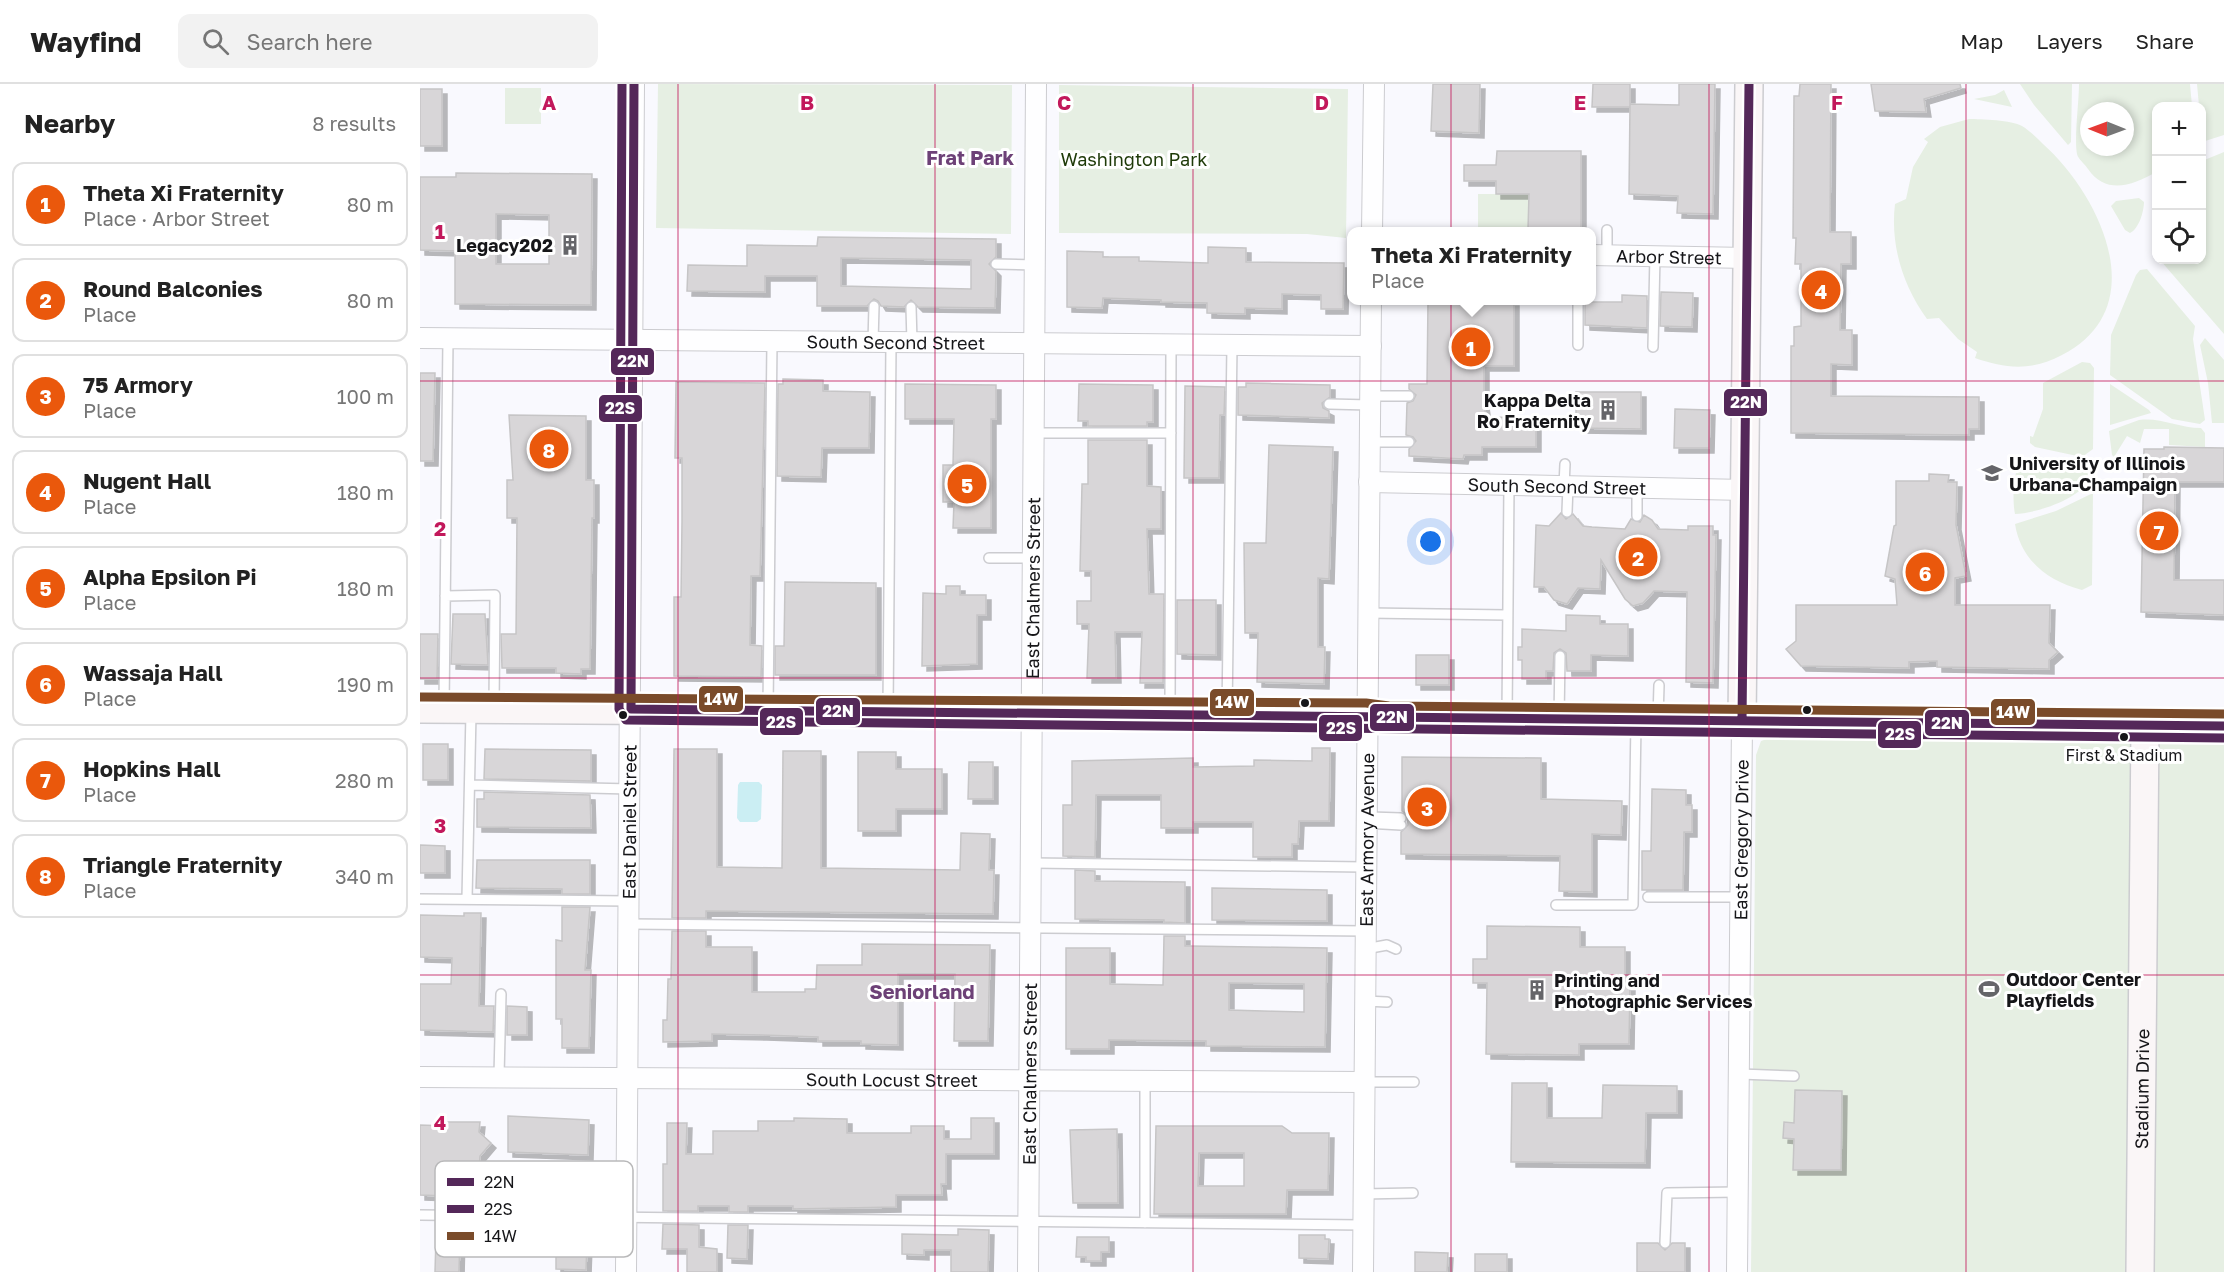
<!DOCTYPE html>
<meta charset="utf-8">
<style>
body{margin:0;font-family:"Golos Text",sans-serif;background:#f2f2f2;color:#222}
.controls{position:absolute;right:18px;top:18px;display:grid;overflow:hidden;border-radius:12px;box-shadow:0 3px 9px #0003}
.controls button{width:54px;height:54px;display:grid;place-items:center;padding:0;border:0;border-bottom:2px solid #e0e0e0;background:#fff;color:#222;font:30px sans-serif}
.compass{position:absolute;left:1660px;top:18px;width:54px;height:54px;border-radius:50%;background:#fff;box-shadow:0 3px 9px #0003;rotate:271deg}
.you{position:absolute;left:1011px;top:458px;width:21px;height:21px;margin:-15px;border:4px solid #fff;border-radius:50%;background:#1a73e8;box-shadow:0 0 0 9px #1a73e833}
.badge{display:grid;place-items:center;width:39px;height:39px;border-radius:50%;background:#ea580c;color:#fff;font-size:20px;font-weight:700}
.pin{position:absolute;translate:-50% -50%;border:3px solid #fff;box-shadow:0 2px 6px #0006}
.popup{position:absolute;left:927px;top:143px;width:249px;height:78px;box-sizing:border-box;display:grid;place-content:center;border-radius:12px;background:#fff;filter:drop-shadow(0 2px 4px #0005);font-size:20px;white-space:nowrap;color:#767676}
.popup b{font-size:22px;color:#222}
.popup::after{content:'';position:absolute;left:50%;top:100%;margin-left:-12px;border:12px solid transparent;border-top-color:#fff}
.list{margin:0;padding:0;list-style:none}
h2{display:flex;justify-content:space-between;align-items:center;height:78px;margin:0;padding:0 24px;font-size:26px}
h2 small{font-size:20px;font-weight:400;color:#767676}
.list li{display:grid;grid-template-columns:39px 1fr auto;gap:18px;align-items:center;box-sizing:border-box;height:84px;margin:0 12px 12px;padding:0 12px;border:2px solid #e0e0e0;border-radius:12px}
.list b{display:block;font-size:22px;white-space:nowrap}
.list p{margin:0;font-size:20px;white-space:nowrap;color:#767676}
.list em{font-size:20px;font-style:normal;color:#767676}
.icon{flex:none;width:33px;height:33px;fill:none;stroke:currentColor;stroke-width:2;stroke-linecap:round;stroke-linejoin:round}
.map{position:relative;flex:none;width:1804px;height:1188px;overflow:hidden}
header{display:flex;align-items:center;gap:36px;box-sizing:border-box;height:84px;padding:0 30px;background:#fff;border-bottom:2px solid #e0e0e0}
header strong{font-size:28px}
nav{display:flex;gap:33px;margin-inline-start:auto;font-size:21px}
.search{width:420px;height:54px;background:#f2f2f2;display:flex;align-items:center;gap:15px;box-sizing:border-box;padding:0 21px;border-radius:12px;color:#767676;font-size:22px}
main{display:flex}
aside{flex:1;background:#fff}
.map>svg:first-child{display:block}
</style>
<header>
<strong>Wayfind</strong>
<div class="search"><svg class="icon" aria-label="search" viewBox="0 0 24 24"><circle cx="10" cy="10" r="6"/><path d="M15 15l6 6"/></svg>Search here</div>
<nav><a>Map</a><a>Layers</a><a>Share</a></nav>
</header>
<main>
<aside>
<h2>Nearby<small>8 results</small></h2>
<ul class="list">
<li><span class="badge">1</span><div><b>Theta Xi Fraternity</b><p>Place · Arbor Street</p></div><em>80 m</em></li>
<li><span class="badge">2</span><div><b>Round Balconies</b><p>Place</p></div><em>80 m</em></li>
<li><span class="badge">3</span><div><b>75 Armory</b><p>Place</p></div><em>100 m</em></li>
<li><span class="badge">4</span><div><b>Nugent Hall</b><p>Place</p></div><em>180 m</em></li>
<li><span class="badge">5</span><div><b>Alpha Epsilon Pi</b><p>Place</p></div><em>180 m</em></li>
<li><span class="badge">6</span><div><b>Wassaja Hall</b><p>Place</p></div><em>190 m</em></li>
<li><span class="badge">7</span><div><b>Hopkins Hall</b><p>Place</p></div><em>280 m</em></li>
<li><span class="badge">8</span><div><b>Triangle Fraternity</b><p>Place</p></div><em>340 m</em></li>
</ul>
</aside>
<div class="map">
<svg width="1804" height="1188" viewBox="0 0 1804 1188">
<defs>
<filter id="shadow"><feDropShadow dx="5" dy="5" stdDeviation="0" flood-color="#0004"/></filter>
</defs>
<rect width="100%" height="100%" fill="#f9f9fe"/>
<path fill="#e6efe3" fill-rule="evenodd" d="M238,0L592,1L591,150L236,144Z
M1600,0H1652L1651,58L1648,61L1614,21Z
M1659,0H1770L1772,22H1736V88C1712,102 1686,111 1668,85C1665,80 1658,75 1657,70C1654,54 1659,18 1659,0ZM1669,27H1705V63H1669Z
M1777,0H1804V51L1782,58V22H1779Z
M639,1L928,5L926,154L887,150L639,149Z
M85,4H121V40H85Z
M1584,6L1592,23L1554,15L1575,11Z
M1549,35C1561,35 1592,36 1602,42C1610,47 1617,54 1623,60C1681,112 1734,224 1642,271C1612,287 1586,285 1555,274L1557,268L1538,255L1519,234L1507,235C1483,202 1470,161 1475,120L1486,115L1493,83L1508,58L1504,55L1520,43Z
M1804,68V250L1740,176H1782V77Z
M1058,110H1109L1108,145H1058Z
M1719,114L1724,118C1724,127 1719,145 1710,149L1705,146L1691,122L1696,117Z
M1727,185L1775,242L1773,255L1785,336L1780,340L1752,335L1690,291L1691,251L1716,191L1720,186Z
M1785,254L1804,276V339H1792L1788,299L1780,261Z
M1662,278L1670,279L1674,284L1673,365L1662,373L1615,363L1610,359V352L1613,353L1623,325V299Z
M1690,300L1729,326L1731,329L1690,341Z
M1719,336C1740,333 1759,344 1781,344L1785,349V363L1749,361V345H1724L1720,359L1707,352L1694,373L1692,371L1689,347Z
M1605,373C1621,373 1667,377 1672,393C1660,415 1618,429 1595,430C1592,417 1593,379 1605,373Z
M1673,409L1672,501L1662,506C1628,497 1601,477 1595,440L1636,427Z
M1356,652L1804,656V1188H1331L1336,671L1341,657Z"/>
<path fill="#cbeef3" d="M320,698H339L342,701L341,735L337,738H320L317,734L318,701Z"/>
<path fill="#d8d6d8" stroke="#c6c5c6" stroke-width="1.5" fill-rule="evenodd" filter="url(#shadow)" d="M1013,0H1060L1059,49L1011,47Z
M1173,0H1210V23H1172Z
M1259,0H1295L1293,130L1257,129L1258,112L1209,110L1210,20L1259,21Z
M1380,0H1411L1410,148H1431V180H1421L1420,246H1432V281L1411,280V312L1559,313V345H1549V351L1371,349V262H1374V243L1381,242V180H1375L1376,154H1373L1374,12H1379Z
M1451,0H1540L1541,4L1504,15L1506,28L1455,27Z
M0,5H22V62H0Z
M1077,67H1161V145H1108L1109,110H1076V97H1044V81H1076Z
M36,89L172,90L171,221L35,220V167L0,166V93H36ZM76,130L129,131V180H76Z
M398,153L576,155V173L569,180L576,187L575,224L498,223L491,216L484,223L461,222L458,217L454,215L447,222H397V192H345V208L267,207L268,181L327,182V161L397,162ZM421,174L551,176V205L421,202Z
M788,163L826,164V178L924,179L923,225H901V211L862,210V225L825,224V230L787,229V219L741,218V216L683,214L682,224L647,223V167L683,168V173H719V177L788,179Z
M1241,208L1273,209L1272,243L1240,242Z
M1202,211L1227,212V244L1165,241V218H1202Z
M1008,217H1094V282H1064V319L1066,333L1116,334V363H1062V371H1044L1043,375L989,372V365L996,357L993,353L986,351L987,319L993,317L996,311L989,305V300H1007Z
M0,289H15L13,377H0Z
M363,295L403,296V307L450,308L449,364H402L401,393L357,392L358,300H363Z
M256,298L345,299L340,492H331L330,561L342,562L341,593L254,592V513H261L262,437V374H255Z
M826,299L910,301V313L902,319L903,324L909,327V334L818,331V303H826Z
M485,300L576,301V335H571V444H533L534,418H523V381H533L534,335H485Z
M659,300L733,301V338H727V342H668V337H658Z
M765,302L805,303L804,331H800L799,394H764Z
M1156,308H1221V345L1156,344Z
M1255,325L1290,326L1289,364H1254Z
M89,331L166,332V396H174V434H172L170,585H161V590L136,589V584H82L81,550H96L97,434H87V396H93Z
M668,356H727V402L741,403V445H727L729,510H744L743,599H720L722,548H695L696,594H667L669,540H657V517H671V487H660L662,400H668Z
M849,361L913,363L909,495L898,494V563H905L904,600L837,598L838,549H825L824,459H846Z
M1744,363L1804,364V398H1755L1754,496H1804V531L1721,528L1724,365H1744Z
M1509,390L1529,391L1528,398H1537L1536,441L1546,492L1535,494V521H1630L1629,559L1638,568L1629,576V585L1517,583V577L1489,578V584L1381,582L1366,565L1376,557V521H1477L1475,495L1465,492L1474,442L1476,441V397H1509Z
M1141,429L1146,435L1153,430L1163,442L1172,443L1205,445L1211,435L1220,438L1224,431L1232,436L1238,445L1268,446V442H1293V451H1296L1293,599L1266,598L1267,508L1234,507L1223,519L1213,522L1205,515L1181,476L1180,505L1158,504L1147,520L1134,516L1124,503H1114L1116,441L1129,442Z
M365,498L456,499V591H355V562H364Z
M526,502H540V511H566V531H557V580L502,582L503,509L526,510Z
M757,516H796V571L757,570Z
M33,530H65L68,581L31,580Z
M1146,531L1180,532V540H1208V572L1171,571V587H1147L1146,569L1140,565L1134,569L1133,587H1126V595H1102V576H1098V563H1102V545L1146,547Z
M0,550H18L17,595H0Z
M996,571H1029V601H996Z
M3,660H28V696H3Z
M892,664H910L909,737H879L878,760H872V773H833V738H773V744H741V711H676L675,773L643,772V721H652V677L773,674V683L834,682V676L892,677Z
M65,665L171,666V697L64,695Z
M254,665H297V783L362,784L363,667H401V784L540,786L541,749L570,750L569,786H574L573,830L286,827V834H252Z
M438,668H476V685H522V725H476V747H438Z
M982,673L1121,674V715L1202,717L1201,751L1172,750V808L1139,807L1140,772L981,770V748L988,741L987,731L982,727Z
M549,678H573V715H548Z
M1232,705L1266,706V721H1272V748H1264L1263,806H1222V767H1231Z
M64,708L170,711L171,744L57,743V715H64Z
M0,761L25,762V789H0Z
M57,776H170V810H142V805L56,804Z
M655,786L675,787V797L765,798V839L744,838V836L655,835Z
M792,804L907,806V837L792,836Z
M142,823H170L165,886H171L169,964H142V935H136V856L142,857Z
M44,829H61L59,922H74L73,948L0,946V900H31L32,874L0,873V831L44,832Z
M1067,842L1160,843V863H1205V902H1210L1209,960H1159V971L1066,970L1067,899H1053V875H1067Z
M252,847H286V863H332V908H385V905H396L397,881H442V860L570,861L568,957H534L535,890H478V961L441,960V957H398V953L342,951L292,950V957L243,958V936H247L248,895H251Z
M744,852H765V862H770L907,864L905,963L786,962V957L689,956V965H646V864H690V900L743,901ZM809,899L884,900V928L809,926Z
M87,922L107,923V951H87Z
M1092,999H1127V1034H1182L1183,1001L1257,1002V1029H1226L1225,1079L1091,1078Z
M1375,1006L1422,1007L1421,1086H1373L1374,1055L1363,1054L1364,1038L1374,1039Z
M88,1032L169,1036L168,1071L88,1068Z
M374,1034L427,1035V1049H491V1042H524V1055H551V1034H574V1070H526V1100H521L522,1111H476V1123L373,1125V1122H328V1128H309V1122H278V1127H243V1080H247V1039H267L266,1070H293V1047H338V1037H374Z
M28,1038H60L59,1048L71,1059L60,1072L59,1085L68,1095V1102L59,1112V1122L27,1121V1112L0,1111V1041L28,1042Z
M736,1042H862L872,1049H909L908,1106H867L866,1130H734ZM779,1069H824V1102H778Z
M697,1045L698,1119H653L650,1046Z
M243,1140L279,1141V1163L297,1165V1188H267V1165H242Z
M308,1141H328L327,1175L307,1174Z
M538,1145L569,1146L568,1188H531V1166H504V1171L482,1170V1150L538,1151Z
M23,1148H40L39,1188H15L16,1153H23Z
M879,1151H905V1155H909L908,1175L879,1174Z
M657,1153H689V1168H681V1177H666V1173H656Z
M136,1157L167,1158L166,1186L136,1185Z
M1217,1159H1238L1245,1166L1252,1159H1265V1188H1217Z
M995,1168L1028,1169L1027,1188H995Z
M1055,1170H1087V1188H1055Z"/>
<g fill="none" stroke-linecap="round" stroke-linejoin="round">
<g stroke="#ccccd0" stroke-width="12">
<path id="lane" d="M1187,171V146
M576,180L615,181
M491,223L492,258
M453,258L454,222
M1158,261V216
M1233,263L1235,171
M950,312H989
M909,320L950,321
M614,349H751
M950,358H989
M1144,402L1145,380
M1217,403V432
M1147,428L1148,402
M569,474H613
M25,512L75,511L74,622
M948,529L1087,531
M24,624L28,254
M348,625L352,257
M468,627L471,259
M750,627L751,260
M807,628L812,261
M1087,633L1089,401
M1139,634L1140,572
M1238,635L1239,601
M50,701L210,705
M950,733L981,734
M945,739L981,741
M611,779L944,783
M1228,813H1320
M0,815L209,817
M47,815L51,629
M1136,821H1213L1216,639
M209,840L945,847
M945,865L967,861L976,865
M945,917L967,918
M1320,990L1374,992
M79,992L81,910
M725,996V1139
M944,998H994
M943,1110L993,1109
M0,1131L943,1141
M1245,1159L1247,1109L1318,1108"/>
</g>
<g stroke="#ccccd0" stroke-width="22">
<g id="street">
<path d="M952,148L954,0"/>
<path id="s1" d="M1171,171L1327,174"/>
<path id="s2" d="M0,254L951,262"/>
<path id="s3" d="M949,398L1325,406"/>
<path id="s4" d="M0,993L944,998"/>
<path id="s5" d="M206,1188L214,0"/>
<path id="s6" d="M608,1188L616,0"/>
<path id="s7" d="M943,1188L951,216"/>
<path id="s8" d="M1317,1188L1322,637"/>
</g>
</g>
<g stroke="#ccccd0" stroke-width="30">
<g id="secondary">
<path d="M0,625L946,631L968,634L1804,642"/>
<path d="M1322,637L1329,0"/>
<path id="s9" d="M1720,1188L1725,642"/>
</g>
</g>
<use href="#lane" stroke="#fefeff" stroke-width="9"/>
<use href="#street" stroke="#fefeff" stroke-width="20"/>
<use href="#secondary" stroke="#faf6f7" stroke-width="27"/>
<g stroke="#fff" stroke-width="14">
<path id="bus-1" d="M214,0L211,625L1804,642
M1322,637L1329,0"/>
</g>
<g stroke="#fff" stroke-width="14">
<path id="bus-2" d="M202,0L199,625L206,636L1804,654"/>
</g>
<g stroke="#fff" stroke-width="14">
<path id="bus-3" d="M0,613L946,619L969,622L1804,630"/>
</g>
<use href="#bus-1" stroke="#542859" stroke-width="9"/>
<use href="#bus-2" stroke="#542859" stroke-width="9"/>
<use href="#bus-3" stroke="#7a4b2a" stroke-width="9"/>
</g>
<path fill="none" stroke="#c2185b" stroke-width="1.5" stroke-opacity="0.55" d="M258,0V1188M515,0V1188M773,0V1188M1031,0V1188M1289,0V1188M1546,0V1188M0,297H1804M0,594H1804M0,891H1804"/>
<defs>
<g id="building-bare" transform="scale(1.62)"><path d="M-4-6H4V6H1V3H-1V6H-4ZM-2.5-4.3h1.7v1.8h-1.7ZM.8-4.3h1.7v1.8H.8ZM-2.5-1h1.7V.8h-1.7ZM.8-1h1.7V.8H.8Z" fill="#656569" stroke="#fff" stroke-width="2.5" paint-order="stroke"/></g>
<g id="university-bare" transform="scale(1.62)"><path d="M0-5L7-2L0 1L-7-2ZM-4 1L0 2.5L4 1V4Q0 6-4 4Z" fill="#656569" stroke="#fff" stroke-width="2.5" paint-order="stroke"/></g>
<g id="stadium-bare" transform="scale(1.62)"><path d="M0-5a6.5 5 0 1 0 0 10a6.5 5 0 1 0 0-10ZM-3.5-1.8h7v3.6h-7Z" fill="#656569" stroke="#fff" stroke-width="2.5" paint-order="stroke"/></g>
</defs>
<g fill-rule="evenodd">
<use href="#building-bare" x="150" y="161"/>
<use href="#building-bare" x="1188" y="326"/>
<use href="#university-bare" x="1572" y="389"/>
<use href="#stadium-bare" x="1569" y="905"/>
<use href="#building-bare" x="1117" y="906"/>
</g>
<g fill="#161619" stroke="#fff" stroke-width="2">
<circle cx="885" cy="619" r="5"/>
<circle cx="1387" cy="626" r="5"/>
<circle cx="203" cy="631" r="5"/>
<circle cx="1704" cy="653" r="5"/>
</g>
<g text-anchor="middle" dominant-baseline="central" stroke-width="6" stroke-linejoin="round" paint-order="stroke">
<g font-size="16" fill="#161619" stroke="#fff">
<text x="1704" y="671">First &amp; Stadium</text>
</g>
<g font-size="18" fill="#1e3a08" stroke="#fff">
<text x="714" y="75">Washington Park</text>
</g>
<g font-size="18" font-weight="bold" fill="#161619" stroke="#fff" text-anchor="start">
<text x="133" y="161" text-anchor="end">Legacy202</text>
<text x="1171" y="316" text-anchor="end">Kappa Delta<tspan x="1171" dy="21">Ro Fraternity</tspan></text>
<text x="1589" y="379">University of Illinois<tspan x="1589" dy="21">Urbana-Champaign</tspan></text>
<text x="1586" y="895">Outdoor Center<tspan x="1586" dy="21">Playfields</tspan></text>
<text x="1134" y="896">Printing and<tspan x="1134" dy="21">Photographic Services</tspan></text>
</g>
<g font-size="18" fill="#161619" stroke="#fff">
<text stroke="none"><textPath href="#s1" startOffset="78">Arbor Street</textPath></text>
<text stroke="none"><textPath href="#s2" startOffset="476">South Second Street</textPath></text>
<text stroke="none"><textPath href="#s3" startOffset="188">South Second Street</textPath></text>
<text stroke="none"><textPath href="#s6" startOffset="684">East Chalmers Street</textPath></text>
<text stroke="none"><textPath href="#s5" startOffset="450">East Daniel Street</textPath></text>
<text stroke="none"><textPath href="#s7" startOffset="432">East Armory Avenue</textPath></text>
<text stroke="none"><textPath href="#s8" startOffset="432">East Gregory Drive</textPath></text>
<text stroke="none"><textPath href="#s6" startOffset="198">East Chalmers Street</textPath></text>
<text stroke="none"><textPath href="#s4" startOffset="472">South Locust Street</textPath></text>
<text stroke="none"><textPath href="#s9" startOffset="183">Stadium Drive</textPath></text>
</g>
<g font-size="20" font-weight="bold" fill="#6d4177" stroke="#fff">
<text x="550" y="73">Frat Park</text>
<text x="502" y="907">Seniorland</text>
</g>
</g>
<rect x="15" y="1077" width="198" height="96" rx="9" fill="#fff" stroke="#b9b9ba" stroke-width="1.5"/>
<rect x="27" y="1094" width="27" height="8" fill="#542859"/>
<rect x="27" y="1121" width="27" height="8" fill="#542859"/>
<rect x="27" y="1148" width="27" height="8" fill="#7a4b2a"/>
<g font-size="16" fill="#161619">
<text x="64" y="1104">22N</text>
<text x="64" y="1131">22S</text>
<text x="64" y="1158">14W</text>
</g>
<g font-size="20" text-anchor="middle" font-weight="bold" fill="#c2185b" stroke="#fff" stroke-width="6" stroke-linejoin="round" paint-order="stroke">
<text x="129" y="26">A</text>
<text x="387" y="26">B</text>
<text x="644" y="26">C</text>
<text x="902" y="26">D</text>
<text x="1160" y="26">E</text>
<text x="1417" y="26">F</text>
<text x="20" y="155">1</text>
<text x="20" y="452">2</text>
<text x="20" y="749">3</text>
<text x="20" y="1046">4</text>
</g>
<g stroke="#fff" stroke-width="2">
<rect x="190" y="263" width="45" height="29" rx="6" fill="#542859"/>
<rect x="1303" y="304" width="45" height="29" rx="6" fill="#542859"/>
<rect x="178" y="310" width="45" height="29" rx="6" fill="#542859"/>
<rect x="278" y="601" width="46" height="28" rx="6" fill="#7a4b2a"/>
<rect x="789" y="604" width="46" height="29" rx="6" fill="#7a4b2a"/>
<rect x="395" y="613" width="46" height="29" rx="6" fill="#542859"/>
<rect x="1570" y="614" width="46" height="28" rx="6" fill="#7a4b2a"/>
<rect x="949" y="619" width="46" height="29" rx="6" fill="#542859"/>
<rect x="339" y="623" width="45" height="29" rx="6" fill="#542859"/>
<rect x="1504" y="625" width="46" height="28" rx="6" fill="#542859"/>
<rect x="898" y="630" width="45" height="28" rx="6" fill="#542859"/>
<rect x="1457" y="636" width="45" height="29" rx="6" fill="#542859"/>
</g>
<g font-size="16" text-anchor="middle" font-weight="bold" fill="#fff">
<text x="213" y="283">22N</text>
<text x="1326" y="324">22N</text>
<text x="200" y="330">22S</text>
<text x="301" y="621">14W</text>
<text x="812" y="624">14W</text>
<text x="418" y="633">22N</text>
<text x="1593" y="634">14W</text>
<text x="972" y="639">22N</text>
<text x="361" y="644">22S</text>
<text x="1527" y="645">22N</text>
<text x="921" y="650">22S</text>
<text x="1480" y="656">22S</text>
</g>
</svg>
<div class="controls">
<button>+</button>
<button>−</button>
<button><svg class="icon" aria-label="locate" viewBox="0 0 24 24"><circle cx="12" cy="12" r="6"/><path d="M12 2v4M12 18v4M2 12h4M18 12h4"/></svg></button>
</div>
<svg class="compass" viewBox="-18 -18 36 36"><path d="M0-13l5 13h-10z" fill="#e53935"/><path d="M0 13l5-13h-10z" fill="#767676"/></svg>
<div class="you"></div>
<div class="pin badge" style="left:1051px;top:263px">1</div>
<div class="popup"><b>Theta Xi Fraternity</b>Place</div>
<div class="pin badge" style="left:1218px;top:473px">2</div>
<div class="pin badge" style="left:1007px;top:723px">3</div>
<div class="pin badge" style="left:1401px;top:206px">4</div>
<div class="pin badge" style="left:547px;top:400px">5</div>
<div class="pin badge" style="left:1505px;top:488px">6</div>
<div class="pin badge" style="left:1739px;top:447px">7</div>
<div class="pin badge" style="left:129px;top:365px">8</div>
</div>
</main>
